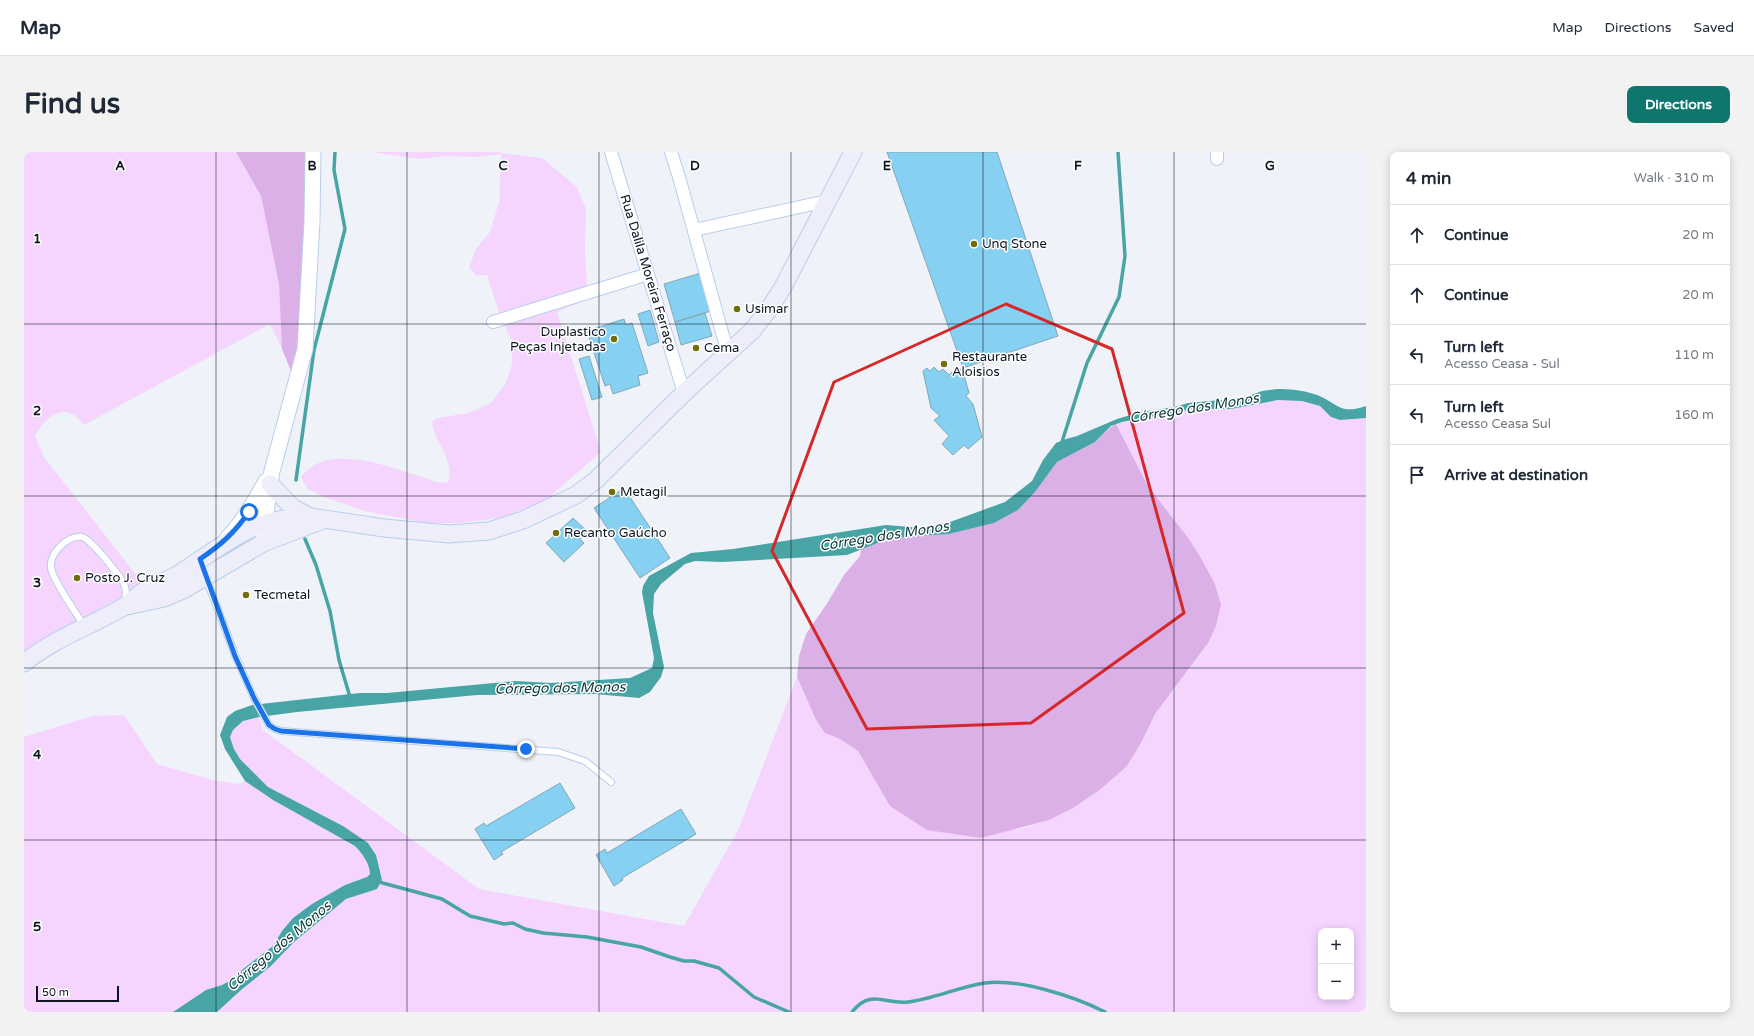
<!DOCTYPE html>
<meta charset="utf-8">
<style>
body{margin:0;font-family:"Varela Round",sans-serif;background:#f2f2f3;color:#1f2937}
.controls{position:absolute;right:12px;bottom:12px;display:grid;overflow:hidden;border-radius:8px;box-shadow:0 2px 10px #0003}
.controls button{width:36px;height:36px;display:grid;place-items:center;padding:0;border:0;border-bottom:1px solid #e0e1e3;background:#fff;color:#1f2937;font:20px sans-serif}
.scale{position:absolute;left:12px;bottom:10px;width:83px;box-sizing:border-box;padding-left:4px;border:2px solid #0e1520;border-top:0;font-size:11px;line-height:14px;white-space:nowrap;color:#0e1520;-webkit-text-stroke:3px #fff;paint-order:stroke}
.stop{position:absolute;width:12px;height:12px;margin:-9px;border:3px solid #1a73e8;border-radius:50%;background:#fff}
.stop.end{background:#1a73e8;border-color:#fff;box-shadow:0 1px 4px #0008}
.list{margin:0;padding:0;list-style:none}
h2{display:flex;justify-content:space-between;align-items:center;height:52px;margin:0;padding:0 16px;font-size:17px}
h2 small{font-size:13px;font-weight:400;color:#747a83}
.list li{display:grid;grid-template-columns:26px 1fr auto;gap:12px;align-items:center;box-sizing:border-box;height:60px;padding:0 16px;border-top:1px solid #e0e1e3}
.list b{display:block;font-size:15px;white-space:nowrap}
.list p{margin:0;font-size:13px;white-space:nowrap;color:#747a83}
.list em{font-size:13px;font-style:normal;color:#747a83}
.icon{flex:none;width:22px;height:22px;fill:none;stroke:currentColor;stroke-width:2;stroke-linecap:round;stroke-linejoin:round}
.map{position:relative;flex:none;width:1342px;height:860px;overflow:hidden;border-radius:8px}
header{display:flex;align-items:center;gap:24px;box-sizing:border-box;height:56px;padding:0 20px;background:#fff;border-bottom:1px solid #e0e1e3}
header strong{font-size:19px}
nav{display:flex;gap:22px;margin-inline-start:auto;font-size:14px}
.intro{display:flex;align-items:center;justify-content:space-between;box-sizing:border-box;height:96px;padding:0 24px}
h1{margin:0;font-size:28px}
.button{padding:10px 18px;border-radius:8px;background:#0f766e;color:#fff;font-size:14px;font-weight:700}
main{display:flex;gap:24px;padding:0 24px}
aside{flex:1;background:#fff;border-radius:8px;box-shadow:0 2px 10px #0003}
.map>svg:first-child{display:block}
</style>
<header>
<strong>Map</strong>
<nav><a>Map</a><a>Directions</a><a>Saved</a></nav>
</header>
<div class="intro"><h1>Find us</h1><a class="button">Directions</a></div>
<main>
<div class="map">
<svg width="1342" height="860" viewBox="0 0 1342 860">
<rect width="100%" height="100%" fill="#eff3f9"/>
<path fill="#f5d5fe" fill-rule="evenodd" d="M0,0H212L237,44L255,132L258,197L246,172L60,273C57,270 53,264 48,262C31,255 18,272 11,284L20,305L120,433L85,452L0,504Z
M347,0H477V1L518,6L553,35L562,57L561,100L564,147L533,160L577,300L521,349L475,366L435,371H402L340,359L300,345L284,337L277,325C280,322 283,318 286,316C316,292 384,321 416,331L424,330C431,306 410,292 408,270L413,266L445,261L467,251L482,231L488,212V189L477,167L463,123H452L445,115L452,97L466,80L475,50L477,2L454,5L422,4L396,7Z
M1254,248L1278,249L1296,254L1307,265L1316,268L1342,266V860H193L217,838L247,814L269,790L322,747L353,737L358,728L319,674L244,635L216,607L210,597L206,585C211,571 221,567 235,565L239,578L455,737L660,774L715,676L773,525L792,568L801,581L816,587L834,599L866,654L993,678L1025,668L1049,656L1077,637L1103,614L1118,589L1131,562L1184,491L1191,432L1165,387L1124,334L1092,272L1169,257H1207ZM1297,779H1327V845H1297Z
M100,563L133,612L189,628L214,632L223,629L249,648L331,694C338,701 346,712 346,722L343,725L321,733L288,752L269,766L258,779L249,794L219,817L211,826L198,833L182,838L149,860H0V585L68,564Z"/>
<path fill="#dab0e6" d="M212,0H284L278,149L272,215L269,224L258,197L255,132L237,44Z
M1092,272L1124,334L1165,387L1178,408L1191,432L1197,453L1192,474L1184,491L1131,562L1118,589L1103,614L1077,637L1049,656L1025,668L957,686L903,678L866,654L834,599L816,587L801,581L792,568L773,525L775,504L782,482L802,453L820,423L836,404L837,397L866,386L925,382L970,371L994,358L1011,340L1033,310L1071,290L1087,275Z"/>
<path fill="#48a4a5" d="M1253,237C1265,237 1278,238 1290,242C1313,249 1314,264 1342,254V266L1316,268L1307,265L1296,254L1278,249L1254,248L1207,257H1169L1098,270L1087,274L1071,290L1033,310L1011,340L994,358L970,371L925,382L866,386L823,403L699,410L671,409L661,412L637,432L630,442L629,461L640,515L637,525L626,540L615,546L571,542L453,543L273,560L235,565L219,569L209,578L206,585L210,597L216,607L244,635L319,674L344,691L352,703L358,728L353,737L322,747L270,790L247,814L217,838L193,860H149L182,838L198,833L211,826L219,817L249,794L258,779L269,766L288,752L321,733L343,725L346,722C346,712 338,701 331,694L249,648L221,629L201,597L196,583L203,565L211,559L228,553L336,541H363L491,529L527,531L606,526L628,516L630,506L618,440L619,434L625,424L667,401L709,397L862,373L899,376L926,370L981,350L1008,329L1019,308L1032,291L1042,287L1053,284L1093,267L1116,260L1151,255L1164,251L1219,246L1238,239Z"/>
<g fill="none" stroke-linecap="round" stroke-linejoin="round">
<path stroke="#48a4a5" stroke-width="3.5" d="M1037,293L1063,211L1095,145L1101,104L1094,0
M272,328L290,198L321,77L310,18L311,0
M281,387L292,413L306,459L315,508L326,545
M355,730L418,747L446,764L480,772L489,771L501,777L519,781L563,785L617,795L646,805L660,809H670L695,816L730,845L765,860
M828,860C847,836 861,853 884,850C910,847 934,835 961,831C994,826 1052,845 1081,860"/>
</g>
<path fill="#86d1f1" stroke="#82a8b8" d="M863,0H973L1034,184L939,216Z
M677,121L687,159L651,170L640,132Z
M626,158L635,190L624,194L614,162Z
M681,161L688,184L657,193L651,170Z
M600,167L602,173L608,171L624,221L614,224L616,233L589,242L586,232L581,234L563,179Z
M565,204L578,245L568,248L555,207Z
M910,215L915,220L919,217L925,223L928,220L930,223L938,216L945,241L942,244L949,252L958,285L944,297L940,293L929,303L918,292L925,284L910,268L916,264L907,256L899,219L903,216L906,219Z
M600,336L646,406L616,426L570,356Z
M549,366L564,380L556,387L560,391L540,410L522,391Z
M536,631L551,656L477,700L479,702L470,708L451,677L460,671L462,674Z
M657,657L672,682L598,726L599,728L590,734L572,703L581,697L583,701Z"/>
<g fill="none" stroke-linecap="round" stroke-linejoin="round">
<g stroke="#b9cdeb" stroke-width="8">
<path id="service" d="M182,426L211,503L230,546L245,573L251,577L257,579L534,600L561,609L587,630
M60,474C53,462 29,429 27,416C25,402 43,383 58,385C67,387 94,422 99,430C103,437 102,443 101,451"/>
</g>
<g stroke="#b9cdeb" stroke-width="14">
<path id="minor" d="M587,0L660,241
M647,0L655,25L704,202
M1193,0V7
M670,78L803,49
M469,170L624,122"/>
</g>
<g stroke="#b9cdeb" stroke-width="17">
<path id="tertiary" d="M239,382L248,319L281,197L288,69L289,0
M202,388C219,370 230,351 242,329"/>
</g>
<g stroke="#b9cdeb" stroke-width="19">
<path id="secondary" d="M246,332L269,356L286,365
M103,454L140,446L159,438L239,391L299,368
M0,511C30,486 68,474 101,454C107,450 113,444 120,439C131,433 142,429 153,423C199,394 228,364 287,365L360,376L425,382L465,379L499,368L552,343L572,328L660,241L728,179L745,157L759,135L829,0"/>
</g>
<use href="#service" stroke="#fff" stroke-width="6"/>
<use href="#minor" stroke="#fff" stroke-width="12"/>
<use href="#tertiary" stroke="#fff" stroke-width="15"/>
<use href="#secondary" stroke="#eeedfa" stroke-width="17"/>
</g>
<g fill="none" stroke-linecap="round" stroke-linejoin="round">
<path stroke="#1a73e8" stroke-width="5" d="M225,360C210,381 197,393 176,407L211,504L230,546L245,573L251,577L257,579L502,597"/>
</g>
<path fill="none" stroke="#d62828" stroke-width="3" stroke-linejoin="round" d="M982,152L1088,197L1160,461L1007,571L843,577L748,399L810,230Z"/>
<path fill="none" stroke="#0e1520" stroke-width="1" stroke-opacity="0.55" d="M192,0V860M383,0V860M575,0V860M767,0V860M959,0V860M1150,0V860M0,172H1342M0,344H1342M0,516H1342M0,688H1342"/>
<g fill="#736d09" stroke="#fff" stroke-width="1.5">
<circle cx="950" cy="92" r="4"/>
<circle cx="713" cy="157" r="4"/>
<circle cx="590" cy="187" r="4"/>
<circle cx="672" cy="196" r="4"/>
<circle cx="920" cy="212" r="4"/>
<circle cx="588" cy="340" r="4"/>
<circle cx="532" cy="381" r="4"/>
<circle cx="53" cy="426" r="4"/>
<circle cx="222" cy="443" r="4"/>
</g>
<g text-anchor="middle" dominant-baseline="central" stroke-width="3" stroke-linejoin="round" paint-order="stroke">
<g font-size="13" fill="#0e1520" stroke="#fff" text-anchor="start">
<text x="958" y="92">Unq Stone</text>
<text x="721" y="157">Usimar</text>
<text x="582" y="180" text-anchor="end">Duplastico<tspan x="582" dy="15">Peças Injetadas</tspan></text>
<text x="680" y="196">Cema</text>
<text x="928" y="205">Restaurante<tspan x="928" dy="15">Aloisios</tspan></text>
<text x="596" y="340">Metagil</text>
<text x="540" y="381">Recanto Gaúcho</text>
<text x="61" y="426">Posto J. Cruz</text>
<text x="230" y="443">Tecmetal</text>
</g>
<g font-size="13" fill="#0e1520" stroke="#fff">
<text transform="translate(624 121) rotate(73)">Rua Dalila Moreira Ferraço</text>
</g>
<g font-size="14" font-style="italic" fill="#083536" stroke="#fff">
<text transform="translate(1170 256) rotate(-9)">Córrego dos Monos</text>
<text transform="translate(860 384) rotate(-9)">Córrego dos Monos</text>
<text transform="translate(536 536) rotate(-1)">Córrego dos Monos</text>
<text transform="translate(255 794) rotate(-40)">Córrego dos Monos</text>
</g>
</g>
<g font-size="13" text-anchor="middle" font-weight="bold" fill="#0e1520" stroke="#fff" stroke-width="3" stroke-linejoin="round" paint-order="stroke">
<text x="96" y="18">A</text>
<text x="288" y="18">B</text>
<text x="479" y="18">C</text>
<text x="671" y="18">D</text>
<text x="863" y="18">E</text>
<text x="1054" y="18">F</text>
<text x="1246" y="18">G</text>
<text x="13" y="91">1</text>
<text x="13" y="263">2</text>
<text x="13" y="435">3</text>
<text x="13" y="607">4</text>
<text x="13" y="779">5</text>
</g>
</svg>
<div class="controls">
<button>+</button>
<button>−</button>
</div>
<div class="scale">50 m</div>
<div class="stop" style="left:225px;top:360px"></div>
<div class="stop end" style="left:502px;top:597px"></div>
</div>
<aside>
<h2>4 min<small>Walk · 310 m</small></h2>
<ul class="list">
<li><svg class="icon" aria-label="ahead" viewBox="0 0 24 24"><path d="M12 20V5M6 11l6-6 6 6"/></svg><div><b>Continue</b></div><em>20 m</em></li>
<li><svg class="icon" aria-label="ahead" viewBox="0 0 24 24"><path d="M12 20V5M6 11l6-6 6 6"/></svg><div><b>Continue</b></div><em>20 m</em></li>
<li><svg class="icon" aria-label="left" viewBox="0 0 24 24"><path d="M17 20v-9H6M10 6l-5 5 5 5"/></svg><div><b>Turn left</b><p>Acesso Ceasa - Sul</p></div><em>110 m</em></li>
<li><svg class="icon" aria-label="left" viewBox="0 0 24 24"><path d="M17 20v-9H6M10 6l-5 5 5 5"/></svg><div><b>Turn left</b><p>Acesso Ceasa Sul</p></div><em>160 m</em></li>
<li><svg class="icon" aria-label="arrive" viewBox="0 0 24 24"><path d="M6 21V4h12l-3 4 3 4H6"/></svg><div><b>Arrive at destination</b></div></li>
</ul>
</aside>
</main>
